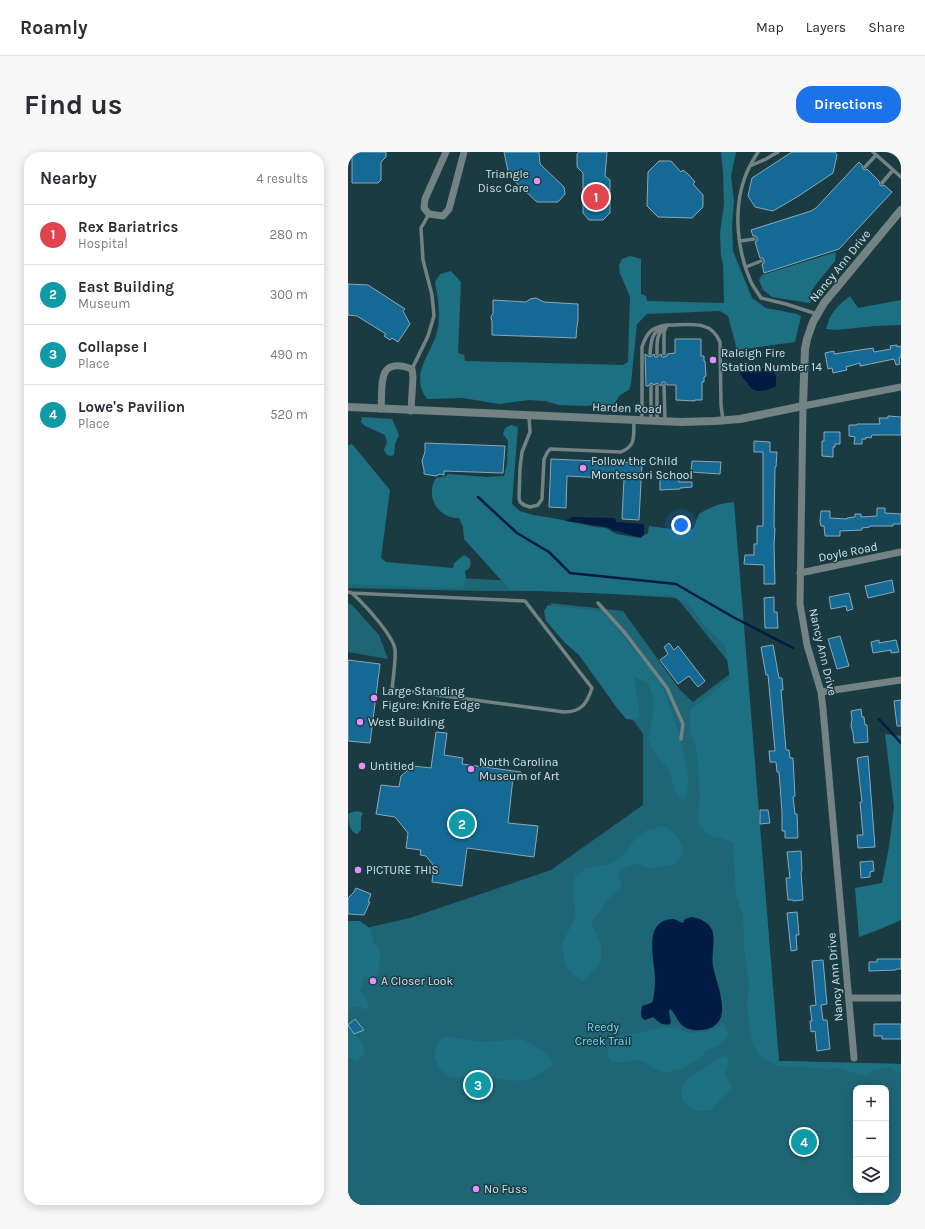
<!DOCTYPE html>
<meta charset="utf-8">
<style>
body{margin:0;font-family:Karla,sans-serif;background:#f7f7f7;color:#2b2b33}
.controls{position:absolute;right:12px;bottom:12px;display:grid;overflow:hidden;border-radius:8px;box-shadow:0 2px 10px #0003}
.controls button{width:36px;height:36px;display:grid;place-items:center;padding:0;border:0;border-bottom:1px solid #e1e1e2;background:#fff;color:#2b2b33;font:20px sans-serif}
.you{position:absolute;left:333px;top:373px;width:14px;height:14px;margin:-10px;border:3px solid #fff;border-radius:50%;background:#1a73e8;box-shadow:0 0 0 6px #1a73e833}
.badge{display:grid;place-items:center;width:26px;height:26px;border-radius:50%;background:#1a73e8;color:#fff;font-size:13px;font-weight:700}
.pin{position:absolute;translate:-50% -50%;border:2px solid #fff;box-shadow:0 1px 4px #0006}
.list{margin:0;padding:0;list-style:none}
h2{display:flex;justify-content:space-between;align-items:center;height:52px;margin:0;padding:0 16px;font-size:17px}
h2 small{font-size:13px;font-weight:400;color:#7c7c81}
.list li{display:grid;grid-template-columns:26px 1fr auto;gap:12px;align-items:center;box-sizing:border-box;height:60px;padding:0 16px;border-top:1px solid #e1e1e2}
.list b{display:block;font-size:15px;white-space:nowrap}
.list p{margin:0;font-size:13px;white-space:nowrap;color:#7c7c81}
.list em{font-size:13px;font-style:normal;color:#7c7c81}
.icon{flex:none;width:22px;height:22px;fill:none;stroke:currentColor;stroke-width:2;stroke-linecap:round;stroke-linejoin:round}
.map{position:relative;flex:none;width:553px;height:1053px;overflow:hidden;border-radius:16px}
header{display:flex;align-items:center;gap:24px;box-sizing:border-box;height:56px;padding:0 20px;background:#fff;border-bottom:1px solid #e1e1e2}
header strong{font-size:19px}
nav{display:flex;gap:22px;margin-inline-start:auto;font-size:14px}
.intro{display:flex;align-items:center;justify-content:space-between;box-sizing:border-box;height:96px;padding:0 24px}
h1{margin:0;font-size:28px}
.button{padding:10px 18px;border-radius:16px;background:#1a73e8;color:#fff;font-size:14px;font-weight:700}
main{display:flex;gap:24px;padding:0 24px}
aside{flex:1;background:#fff;border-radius:16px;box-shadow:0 2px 10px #0003}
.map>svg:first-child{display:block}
</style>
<header>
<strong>Roamly</strong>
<nav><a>Map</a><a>Layers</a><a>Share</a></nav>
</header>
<div class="intro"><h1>Find us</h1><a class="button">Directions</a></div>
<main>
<aside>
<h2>Nearby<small>4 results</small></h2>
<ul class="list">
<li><span class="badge" style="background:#e0444e">1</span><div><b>Rex Bariatrics</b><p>Hospital</p></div><em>280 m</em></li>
<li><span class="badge" style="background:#0f9aa8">2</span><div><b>East Building</b><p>Museum</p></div><em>300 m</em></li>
<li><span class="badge" style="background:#0f9aa8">3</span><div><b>Collapse I</b><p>Place</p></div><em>490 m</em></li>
<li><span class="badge" style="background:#0f9aa8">4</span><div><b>Lowe's Pavilion</b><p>Place</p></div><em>520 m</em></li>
</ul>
</aside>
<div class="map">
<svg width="553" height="1053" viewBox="0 0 553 1053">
<rect width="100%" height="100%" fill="#1b3b43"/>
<path fill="#1e6676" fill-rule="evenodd" d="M0,420L391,441L420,795L431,909L553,912V1053H0V780L62,766L203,718L295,653V582L202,451L275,459L332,538L345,550L387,518L329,446L212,439H134L0,436ZM508,936H538V1038H508Z
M0,451L4,453L31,483L40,507L0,500Z"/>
<path fill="#1c7082" d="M373,0H388L383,24L386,49L384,73L385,99L404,146L418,156L449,162L453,164L447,190L389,198L380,164L372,159L299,162L289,172L283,231L281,238L272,243L266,252L237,254L211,253L197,249L181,248L151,252L115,246L79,247C61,222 83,203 89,180C93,162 90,147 87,130L92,122L103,119L113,130L110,201L116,203L117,209L275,213L280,210L282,145L272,121L271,113L274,107L282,104L293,107V142L298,144L299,149L376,151L375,112L373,104L372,81L376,52L375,21Z
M488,100L487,109L469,131L463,140L465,147L461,151L424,145L415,138L411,128L414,123Z
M502,144L510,156L553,148V173L526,174L489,178L478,177C482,161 489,154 502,144Z
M14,265L44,267L51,283L47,292L46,303L43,304L39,303L36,298L39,290L37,283L17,274L13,270Z
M163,273L170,275L164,352L172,359L185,363L210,367L247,375L258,376L268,382L292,386L300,381L301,374L330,378L345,377L351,362C362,355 373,351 386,350L431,909L553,912V921L548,920L542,915L525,919L519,924L507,921L490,916L476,917L456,915L431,914L420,909L411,903L405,893L401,870L399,853L401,832L396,794L395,764L388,743L385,691L373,686L361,683L351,672L350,661L352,645L349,599L342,578V558L382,527L377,494L356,473L341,453L323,444L162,438L116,387L115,375L111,366C108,366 105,366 102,365C85,359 79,340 88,326L98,324L100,322L139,325L156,324L159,312L160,289L155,282L157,276Z
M4,292L42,338L33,406L38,410L105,416L106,411L116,403L122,407C123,413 123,416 117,419L118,426L115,437L0,432V293Z
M200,453L251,459L261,467L306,522L315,535L331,581L337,607L340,622L339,643L334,648L327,640L321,618L307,601L300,587L304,570L306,548L300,531L286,524L292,565L288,568L278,567L269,556L231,503L217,491L198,469L196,459Z
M537,582L553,584V768L535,776L511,785L507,736L534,731L541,695L546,655Z
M10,659L15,661L13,666V678L9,682C1,680 1,669 0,662L4,660Z
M316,674C325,680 339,690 333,703C332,707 327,710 325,713L300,716L290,712L279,714L269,722L274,733L257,750L253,758L243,770L253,792V810L235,829L224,822L217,813L214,792L228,764L225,740L227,725L237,717L265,711L278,700L287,687L299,678Z
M0,769H12L23,777L25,790L31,797L32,806L31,821L27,825H16L15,834L11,838C16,844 20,850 22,858L4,854L0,860Z
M375,870L381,884L370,894L359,898L351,907L345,910L333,917L318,921L307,917L296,909L285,908L273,911L262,908L259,898L269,885L279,882L296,880L316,875L327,876L335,879L343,881L358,880L368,876Z
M0,874L2,880C13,886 15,890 17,902L9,909L0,905Z
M96,885L117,887L134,890L174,887L199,902L206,912L183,927L166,929L142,926L123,921L110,926L100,924L90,915L86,904L89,893Z
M375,903L381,907L377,922L384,937L374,946L363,958L348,959L334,948L333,933L345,923L358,915Z"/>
<path fill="#011b42" d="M422,216C429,219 428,228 428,234C420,238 410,242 403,236C401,234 400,231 397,228C395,226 393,224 392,221L393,217Z
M224,365L267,366L268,370L296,372V382L293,386L270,379H266L259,375L218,369Z
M344,765C352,767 360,769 364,778C368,786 363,804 365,814C368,832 387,870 359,877C350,879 342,879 335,874C329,869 327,861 322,857L321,860L323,870L322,872C314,874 311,870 305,865L297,868L294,866L293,862L294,854L303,851L305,849C306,842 307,835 307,827C307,809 294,769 324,767C329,767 331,770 335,771L337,767Z"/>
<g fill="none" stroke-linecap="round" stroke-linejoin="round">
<path stroke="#011b42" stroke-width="2.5" d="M130,345L169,381L201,400L222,421L328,432L385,465L445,496
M531,567L553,591"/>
</g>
<path fill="#146a94" stroke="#8ca8ba" d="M4,0H38V5L33,10V28L30,31H4Z
M156,0H191L192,12L216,35L217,42L210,50H189L161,24Z
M231,0H259L257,24L262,28V61L255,68H241L235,61V21L229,15V2Z
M444,0H487L489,3L485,21L449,45L425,59L407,55L400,44L404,26Z
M311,9H323L333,20L335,18L341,23L347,30L345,32L355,43V55L344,66L310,65L299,54L300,20Z
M511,10L514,13L515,17L517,18L519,17L531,29L532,33L534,34L536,33L544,40L491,97L416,121L414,112L416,111V108L415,106H412L407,90L409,89V86L408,84H405L403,78L463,59L468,56Z
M0,132L20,133L57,157L55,159L62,172L50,190L44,186L42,188L36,184L38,182L9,164L0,163Z
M188,146L196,150L230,152V169L229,174L228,186L144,183V170L143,165L145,161V148L178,150L182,147Z
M327,187H353V204H356V209H357L358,224L356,225V230H354V248H347V249L328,248V233H319L317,230H314L313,234L309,231L306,233L303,231L300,234H298L297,202L302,205L306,202L307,205H309L313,202L314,205H316L319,204V202L327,201Z
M549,193V195L553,194V205L551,206L552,212L548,213L546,207L517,213L512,214V211L498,215L499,218L485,221L484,216L480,217L477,201L486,199V202L525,196L526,200L543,197L542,194Z
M540,264L553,265V283H524L523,286L518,285V287H514V292H506L507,285L501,284V273H509V272H532L531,266H540Z
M476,280H492V292H487V295H485V305L474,304V289H476Z
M406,289L422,290V300H429L428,315H427L426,376H427L426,393L427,432H416V413L396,412L397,403H406V392H409V374H415V300H406Z
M77,291L157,294L155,321L96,319V323L92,322L88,324L76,322V318L74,309L77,300Z
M203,307L294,311L291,368L274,367L276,327L219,324L218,356L201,355Z
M344,309L373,310L372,322L343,320Z
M312,325H331V330H344V335L332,336V337L312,338Z
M529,356H537V361L553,362V372H545V374H522V375L514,376V378L492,379V384H477L476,374H473L472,370L473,359H482V366L499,367V366L507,365V362H513V365L529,364Z
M544,428L546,440L520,446L517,434Z
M501,441L505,457L499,459L498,454L483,457L481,445Z
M426,445V460H429L430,476H417L416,446Z
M492,484L501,514L489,517L480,487Z
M531,488V491L548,488L551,500L543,501V498L525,501L523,490Z
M321,491L326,498L330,494L357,529L350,535L341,524L330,532L312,508L320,502L316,495Z
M425,493L431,526H434L435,538H433L438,598H441L442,606H445L447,644L445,645L447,662H449L450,686H437V679H434V660L431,620H429L428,610H422L421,599H427L420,523H418L413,495Z
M0,508L32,512L22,591L0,589Z
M553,548V574H549L546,549Z
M513,557L514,565H516L517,573H519L520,590L506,591L505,581L503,574L504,567L503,559Z
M88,580L99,581L96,603L115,606L114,612L173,620L172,627L165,626L160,671L190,674L186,705L119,696L114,734L84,730L86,714L78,704L72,703L73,698L58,696L60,681L47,665L28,662L33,633L51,635L53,624L65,614L83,616Z
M520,604L527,695L510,696L509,683H515L512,650H514L509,606Z
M412,658H420L422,671L412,672Z
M453,699L454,719L453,720L455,748L445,749V748H440L438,726H442L439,700Z
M525,709L526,719L522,720V725L513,726L512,710Z
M8,736L23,742L20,750H22L16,763L0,762V746L6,740Z
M449,760L451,783H448L449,798L443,799L439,761Z
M529,807H553V817H548V818L521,819V810H529Z
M475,808L479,852L473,853L475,868H479L482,897L469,899L467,879L463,880L462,869H464L462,854L468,853L464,809Z
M7,867L16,878L6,882L0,873Z
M526,872H553V887H534V884H526Z
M451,982L464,987L461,996L448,989Z"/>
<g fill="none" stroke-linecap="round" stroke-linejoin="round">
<path stroke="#738282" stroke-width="3.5" d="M410,0C405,8 400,16 397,25C385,57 389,99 403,130C406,136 410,141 413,146L438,152L469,162
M525,0L553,25
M402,14L418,7L430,0
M517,15L528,3
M534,31L545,18
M392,89L406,87
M398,115L413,109
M302,202C303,191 303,180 315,175
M309,202C309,191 308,182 317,175
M316,202V180L319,173C340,173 363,167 372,190L373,253L375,268
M64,217L80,184L86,164L84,143L75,108L73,76L81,62
M316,233L317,268
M303,234V268
M309,234V268
M181,264L182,280L174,300L172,316L171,346L172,350L176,353L182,355L190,353L194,347L196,307L199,301L202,297L273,300C289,293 285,284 286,269
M294,269V195C299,180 304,175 319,173
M0,440L4,441L45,443L177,449L244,536C239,551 234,560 216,560L44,537C45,528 48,506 47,497C44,482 16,452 4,441
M250,451L277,481L319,536L335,572L333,587"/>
<path stroke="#738282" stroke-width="7" d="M98,0L77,47L76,56L81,62L95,64L101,57L116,0
M33,257C35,233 28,204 64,217L65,225L63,259
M452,421L553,400
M473,540L553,528
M501,846H553
M506,906L475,557L473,540L459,493L452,452L455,254L553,235"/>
<path stroke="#738282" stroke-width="8" d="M0,255L333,270L367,269L392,267L455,254L457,197L459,187L465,170L476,151L553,58"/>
</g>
<g fill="#e98efe" stroke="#1b3b43" stroke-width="1.5">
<circle cx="189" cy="29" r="4"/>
<circle cx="365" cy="208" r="4"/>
<circle cx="235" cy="316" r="4"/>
<circle cx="26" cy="546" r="4"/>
<circle cx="12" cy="570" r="4"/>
<circle cx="14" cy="614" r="4"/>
<circle cx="123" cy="617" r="4"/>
<circle cx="10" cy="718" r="4"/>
<circle cx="25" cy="829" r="4"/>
<circle cx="128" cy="1037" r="4"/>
</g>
<g text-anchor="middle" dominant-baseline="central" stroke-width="3" stroke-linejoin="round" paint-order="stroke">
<g font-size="12" fill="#cfe0e5" stroke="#1b3b43" text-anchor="start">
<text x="181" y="22" text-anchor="end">Triangle<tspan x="181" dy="14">Disc Care</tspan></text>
<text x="373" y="201">Raleigh Fire<tspan x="373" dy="14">Station Number 14</tspan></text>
<text x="243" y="309">Follow the Child<tspan x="243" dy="14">Montessori School</tspan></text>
<text x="34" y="539">Large Standing<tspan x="34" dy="14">Figure: Knife Edge</tspan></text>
<text x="20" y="570">West Building</text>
<text x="131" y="610">North Carolina<tspan x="131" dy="14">Museum of Art</tspan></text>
<text x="22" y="614">Untitled</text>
<text x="18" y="718">PICTURE THIS</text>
<text x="33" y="829">A Closer Look</text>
<text x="136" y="1037">No Fuss</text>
</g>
<g font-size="12" fill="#cfe0e5" stroke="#1b3b43">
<text transform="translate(492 114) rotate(-51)">Nancy Ann Drive</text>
<text transform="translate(279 256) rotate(2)">Harden Road</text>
<text transform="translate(500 400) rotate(-11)">Doyle Road</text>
<text transform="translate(475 500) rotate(77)">Nancy Ann Drive</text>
<text transform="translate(487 825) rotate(-95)">Nancy Ann Drive</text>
</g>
<g font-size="12" fill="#71dcf7" stroke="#1b3b43">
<text x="255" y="875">Reedy<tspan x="255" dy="14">Creek Trail</tspan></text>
</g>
</g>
</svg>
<div class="controls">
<button>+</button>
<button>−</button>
<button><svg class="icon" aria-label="layers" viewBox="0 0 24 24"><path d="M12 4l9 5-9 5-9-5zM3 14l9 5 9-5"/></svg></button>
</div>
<div class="you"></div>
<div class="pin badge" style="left:248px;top:45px;background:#e0444e">1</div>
<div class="pin badge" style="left:114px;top:672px;background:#0f9aa8">2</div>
<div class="pin badge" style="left:130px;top:933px;background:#0f9aa8">3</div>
<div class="pin badge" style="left:456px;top:990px;background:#0f9aa8">4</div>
</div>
</main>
